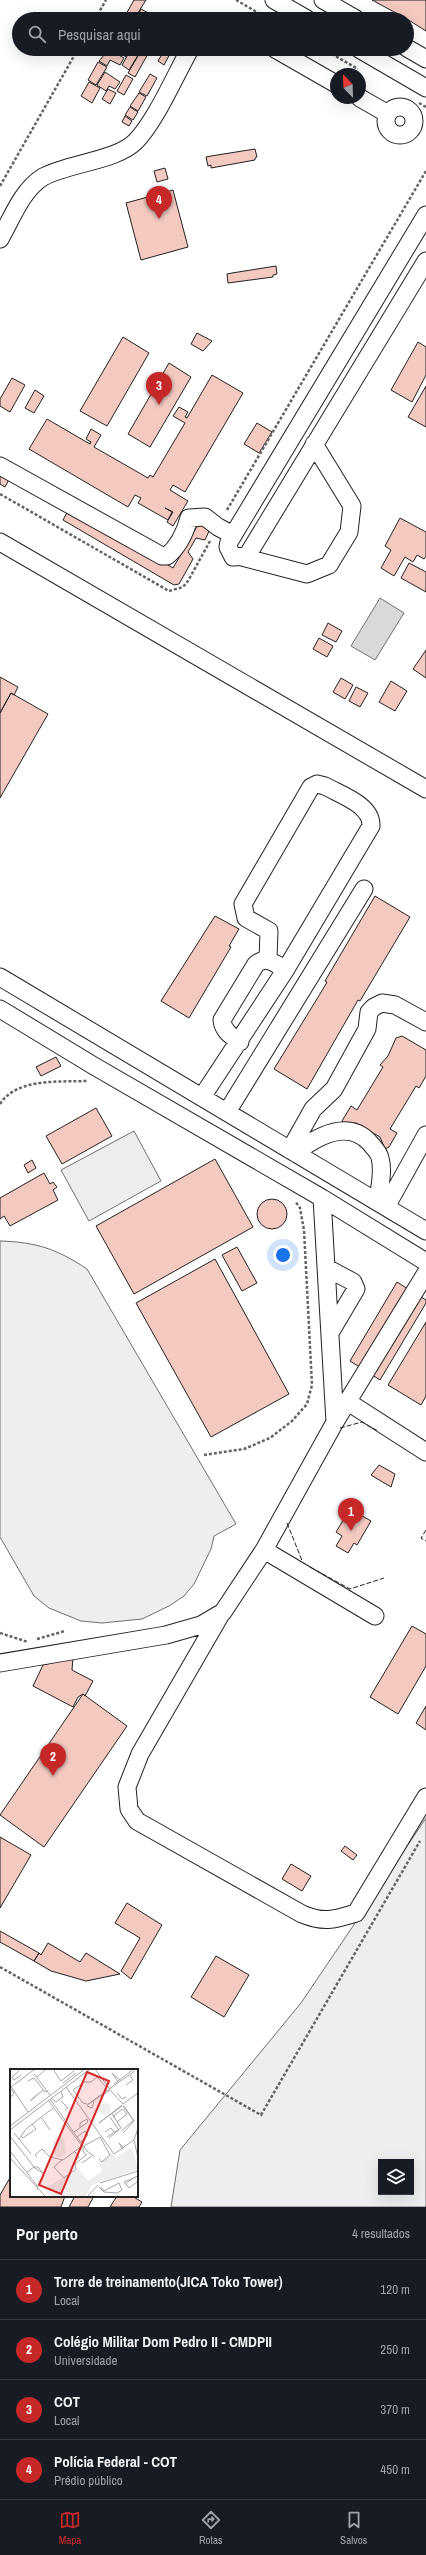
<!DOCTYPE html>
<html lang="pt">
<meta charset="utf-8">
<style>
body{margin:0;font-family:"Archivo Narrow",sans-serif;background:#242831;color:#f1f3f6}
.controls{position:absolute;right:12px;bottom:12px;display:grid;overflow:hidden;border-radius:0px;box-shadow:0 4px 16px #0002}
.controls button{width:36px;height:36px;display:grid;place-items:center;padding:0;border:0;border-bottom:1px solid #363941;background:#171b24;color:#f1f3f6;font:20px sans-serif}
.compass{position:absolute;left:330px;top:68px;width:36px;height:36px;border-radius:50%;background:#171b24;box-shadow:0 4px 16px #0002;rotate:337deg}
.you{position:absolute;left:283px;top:1255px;width:14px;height:14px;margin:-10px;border:3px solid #fff;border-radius:50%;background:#1a73e8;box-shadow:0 0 0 6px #1a73e833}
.badge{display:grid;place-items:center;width:26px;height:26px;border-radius:50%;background:#c62828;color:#fff;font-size:13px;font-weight:700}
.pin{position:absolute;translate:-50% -33px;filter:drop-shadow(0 1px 2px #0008)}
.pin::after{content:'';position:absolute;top:21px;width:14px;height:12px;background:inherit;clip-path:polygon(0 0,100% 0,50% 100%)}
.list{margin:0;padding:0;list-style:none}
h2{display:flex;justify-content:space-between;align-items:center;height:52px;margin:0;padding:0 16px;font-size:17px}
h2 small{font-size:13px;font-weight:400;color:#9ea1a6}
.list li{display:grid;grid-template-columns:26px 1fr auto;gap:12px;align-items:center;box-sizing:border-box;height:60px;padding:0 16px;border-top:1px solid #363941}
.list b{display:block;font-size:15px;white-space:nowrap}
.list p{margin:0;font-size:13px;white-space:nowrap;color:#9ea1a6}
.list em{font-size:13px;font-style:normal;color:#9ea1a6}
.icon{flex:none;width:22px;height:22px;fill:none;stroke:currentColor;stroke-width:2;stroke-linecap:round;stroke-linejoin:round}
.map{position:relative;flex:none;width:426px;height:2207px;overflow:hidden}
.search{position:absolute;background:#171b24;box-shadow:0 4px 16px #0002;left:12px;right:12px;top:12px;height:44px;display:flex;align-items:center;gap:10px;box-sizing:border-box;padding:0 14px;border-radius:22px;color:#9ea1a6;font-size:15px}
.sheet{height:292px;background:#171b24}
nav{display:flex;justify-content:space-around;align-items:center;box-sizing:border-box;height:56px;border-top:1px solid #363941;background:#171b24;font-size:11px;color:#9ea1a6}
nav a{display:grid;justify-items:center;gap:2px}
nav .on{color:#c62828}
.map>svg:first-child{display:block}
</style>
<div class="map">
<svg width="426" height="2207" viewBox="0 0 426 2207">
<rect width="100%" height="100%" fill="#fff"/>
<path fill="#eee" stroke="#6f6f6f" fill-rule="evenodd" d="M0,1241C36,1242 57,1249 87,1269L236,1524L214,1536L211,1549L194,1584L184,1596L169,1606L142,1619L102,1623L81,1621L49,1608L34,1596L0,1537Z
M426,1818V2207H171L180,2150L301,2003ZM381,2162H411V2192H381Z"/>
<path fill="#ededed" stroke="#6f6f6f" d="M134,1131L161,1181L89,1221L61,1170Z"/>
<path fill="#d9d9d9" stroke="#6f6f6f" d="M380,598L404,613L375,660L351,646Z"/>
<path fill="#f3c9c0" stroke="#222" d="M134,0H146L134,19H126L125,16Z
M372,0H426V31L407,19Z
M141,9L150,14L147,19H136Z
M109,49H117L115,53L124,58L120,65L110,60L107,66L99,61Z
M118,49H130L126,57L117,51Z
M131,49L140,52L129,70L122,65Z
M142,49L149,52L135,77L128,73Z
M165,49L172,50L164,65L158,61Z
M98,62L107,67L96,85L88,80Z
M105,72L120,82L115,89L109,86L106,91L97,85Z
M150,74L157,78L147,96L139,92Z
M126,75L133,79L124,95L117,91Z
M89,82L100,88L92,103L81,96Z
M108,89L116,93L110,104L102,99Z
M139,93L146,97L138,111L130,106Z
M130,107L138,112L133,120L125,115Z
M125,116L132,121L129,126L122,122Z
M255,149L257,157L255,158V160L211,168V165L208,166L206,157L211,156Z
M165,168L168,179L157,182L154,171Z
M173,190L188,247L141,260L126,203Z
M276,266L277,274L273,275V277L228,283L227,274L232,273Z
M197,333L212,341L203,351L191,344Z
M123,337L149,353L107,426L80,411Z
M418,342L426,347V375L412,402L391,390Z
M169,363L191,377L150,447L128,434Z
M212,375L243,393L185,492L173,485L170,490L188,501L173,526L167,522L173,512L165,508L172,512L168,520L138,503L141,498L135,495L128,507L29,449L47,419L90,444L91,442L86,439L91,429L101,435L94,447L148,478L150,475L153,477L185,423L173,416L179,407L188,412L185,417L187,418Z
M12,378L25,385L10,412L0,406V399Z
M426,386V427L408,417Z
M35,390L44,396L34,413L25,408Z
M257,423L272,432L259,453L244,444Z
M0,469L11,476L5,487L0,484Z
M70,507L173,568L199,523L210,529L205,540L196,538L188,552L193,559L179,584L174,585L63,520Z
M400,518L426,532V556L424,559L417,555L413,562L405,557L394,576L381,568L391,550L385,546Z
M409,563L426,572V592L401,578Z
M328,623L342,631L336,642L322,635Z
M319,638L333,646L327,657L313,649Z
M426,650V678L413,669Z
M0,677L18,687L14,695L11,693L0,713Z
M341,678L353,685L345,699L333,692Z
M391,681L407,691L395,711L379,702Z
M356,687L368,693L360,707L349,701Z
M11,693L48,714L0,798V713Z
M375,896L410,917L360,1001L358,1000L307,1089L274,1069L323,989L327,982L325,981Z
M215,916L239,929L229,946L231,947L189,1018L161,1001Z
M402,1036L426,1050V1076L419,1088L416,1086L390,1129L397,1133L389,1147L385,1149L380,1137L356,1123L345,1124L342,1121L351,1106L357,1110L383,1067L380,1065L388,1056L396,1038Z
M56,1057L61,1066L41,1076L36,1067Z
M96,1108L112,1136L62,1164L46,1136Z
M215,1159L253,1227L134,1294L96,1226Z
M32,1160L36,1168L28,1173L24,1165Z
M44,1173L50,1184L53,1182L57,1187L53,1190L58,1200L10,1226L4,1216L0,1219V1198Z
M257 1214a15 15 0 1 1 30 0a15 15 0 1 1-30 0Z
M237,1247L257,1283L242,1291L222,1255Z
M215,1259L289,1394L211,1437L136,1303Z
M397,1282L426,1300V1303L380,1380L350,1361Z
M426,1322V1396L421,1405L388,1385Z
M379,1465L395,1474L391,1487L371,1475Z
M350,1509L371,1521L357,1545L354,1543L348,1553L336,1546L342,1536L336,1532Z
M412,1626L426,1634V1666L398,1714L370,1697Z
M73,1658L72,1670L93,1681L85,1696L83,1694L78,1697L73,1707L33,1686L43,1665Z
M83,1694L127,1726L44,1847L0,1815Z
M426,1706V1730L416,1723Z
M0,1837L31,1855L0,1908Z
M345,1846L357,1855L353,1860L341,1851Z
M291,1864L311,1876L302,1891L282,1879Z
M127,1903L162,1925L131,1979L121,1971L140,1938L115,1923Z
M0,1931L39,1953L34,1961L0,1942Z
M48,1943L80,1962L86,1953L120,1974L86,1981L51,1971L34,1961L39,1953L41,1955Z
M216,1956L249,1975L224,2017L191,1997Z
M11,2176V2196H65L61,2207H0V2195Z
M75,2196H94L88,2207H69Z
M117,2196H132L142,2202L139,2207H110Z"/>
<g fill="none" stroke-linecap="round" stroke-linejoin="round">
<g stroke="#222" stroke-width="19">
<path id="minor" d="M274,0L307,19
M323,0L356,19
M407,48L426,59
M275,49L336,84
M359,49L426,88
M360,98L388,114
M386 121a14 14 0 1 1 28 0a14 14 0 1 1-28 0Z
M426,215L229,542L228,547L233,557L247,556L426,261
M0,239C12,218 22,190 43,177C68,163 117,161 136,141C155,122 176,74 190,49
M0,466L162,556H167C179,546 185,533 189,518L205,517L218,527L233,535
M0,542L426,789
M242,557L307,574L329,565L349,532L352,506L314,444
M0,977L426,1231
M0,1009L94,1066L322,1198L426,1262
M240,1042C231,1036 223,1031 222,1020L256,964C264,958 269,960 278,965
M202,1097L286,969L371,826C372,805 341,795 325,786L317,784L311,787L243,904L246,918L269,931L268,960
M227,1112L364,889
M290,1150L313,1109L334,1089L367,1029L369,1012L374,1007L382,1003L395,1005L426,1022
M295,1153C316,1137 348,1118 370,1143C374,1148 379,1152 380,1158C384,1171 379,1189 378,1202
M322,1198L335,1422
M386,1207L426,1135
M327,1268L353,1282L356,1289L330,1333
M348,1402L426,1452
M264,1550L375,1616
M221,1614L140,1754L127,1787L129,1809L137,1821L302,1914C324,1923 333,1920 356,1913L426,1797
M0,1663L166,1635L201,1625L223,1612L264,1550L335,1422L426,1273"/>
</g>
<path stroke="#646464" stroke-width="2.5" stroke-dasharray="3 2" stroke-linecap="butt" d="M236,0L269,19
M95,19L106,0
M323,49L358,69
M419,103L426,107
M0,186L78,49
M0,494L169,591L183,587L188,581L210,541
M227,510L426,171
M0,1104C16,1078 60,1082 87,1081
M204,1455L244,1449L270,1438L292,1421L307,1404L312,1385L304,1230L300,1208L295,1201
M0,1633L28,1642
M37,1639L65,1631
M0,1967L261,2115L420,1841"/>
<use href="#minor" stroke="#fff" stroke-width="17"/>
<path stroke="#222" stroke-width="1" stroke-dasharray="5 2" stroke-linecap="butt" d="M340,1428L362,1422L378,1431
M287,1523L303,1563
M426,1530L421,1538L426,1541
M310,1567L350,1589L384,1578"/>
</g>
<g transform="translate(10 2069)">
<rect width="128" height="128" fill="#fff"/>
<path d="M89 40a6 6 0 1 1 12 0a6 6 0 1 1-12 0ZM49,66L54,70L56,86L49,89L44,85L43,72ZM122,78L128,100L82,116L75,128H42L36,123L39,117L68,99L78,112L92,102L89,94L102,84L106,89Z" fill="#eee"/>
<path fill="none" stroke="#a7a7a7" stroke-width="1" d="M46,0L44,2L51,12L64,2M85,0L99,19M9,2L2,8L4,11L11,6M24,5L40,26M27,8L36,0M18,12L24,9L35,23L38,22M108,13L102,4L110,11M53,14L66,4M104,15L124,0M0,16L18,43M116,16L123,11L120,6M1,18L25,0M56,18L104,85L124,71M0,19L4,24L0,29M101,19L99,20L125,2M99,20L77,36L100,21M100,21L113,35M107,24L112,30L116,28M28,25L20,32L33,21M41,29L46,33L53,28L51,22M40,30L77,82L85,88M38,31L74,80M51,32L58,39L55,41M77,35L73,34L63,21L74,13H81L87,8L95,17M113,35L128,24M112,36L89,54L112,37M77,37L82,39L84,32M113,37L124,52L114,37M31,48L40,61M100,48L108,60M105,48L104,46L113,40L117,45L107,53M0,57L75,0M128,59L124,71L128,89M0,61L80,0M111,62L124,51M64,63L78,53L77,50L70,54V58M95,63L101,59L104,63M4,64L9,70L16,60L43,39M113,64L124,52M0,67L24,98L17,103M11,67L13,69L26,60L22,55M67,68L75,62L78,66L71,73M97,68L111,59L102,45M99,69L109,61M9,70L21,85M74,77L90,68L100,86L92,93L89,90M113,81L109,74L114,79M0,82L28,118L27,121M64,82L69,88L66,91M27,88L25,86L32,80L40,88L53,91L72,77M0,89L36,128M53,90L44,98L54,109L66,100L65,95L76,86L71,79M72,94L82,87M23,98L33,104L28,98H24M128,107L114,113L119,119L128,112M90,114L128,102M115,115L125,108M89,118L94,123L107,124L112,121L109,114L94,122L91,118M77,128L88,116"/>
<path fill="#d62828" fill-opacity="0.15" stroke="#d62828" stroke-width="2" d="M77,3L99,12L51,125L29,116Z"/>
<rect width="128" height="128" fill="none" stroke="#222" stroke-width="2"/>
</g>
</svg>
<div class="controls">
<button><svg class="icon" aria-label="layers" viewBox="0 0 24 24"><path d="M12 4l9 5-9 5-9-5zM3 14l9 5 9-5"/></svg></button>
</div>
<svg class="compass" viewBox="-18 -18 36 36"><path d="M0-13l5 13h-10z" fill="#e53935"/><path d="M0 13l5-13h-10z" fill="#9ea1a6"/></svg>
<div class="you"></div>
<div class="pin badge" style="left:351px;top:1531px">1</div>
<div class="pin badge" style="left:53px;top:1776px">2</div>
<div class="pin badge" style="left:159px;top:405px">3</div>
<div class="pin badge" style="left:159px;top:219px">4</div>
<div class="search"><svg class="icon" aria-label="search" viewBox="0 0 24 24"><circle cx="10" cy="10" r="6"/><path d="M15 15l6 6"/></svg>Pesquisar aqui</div>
</div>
<section class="sheet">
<h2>Por perto<small>4 resultados</small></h2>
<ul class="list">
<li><span class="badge">1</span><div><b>Torre de treinamento(JICA Toko Tower)</b><p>Local</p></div><em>120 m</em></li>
<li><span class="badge">2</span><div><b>Colégio Militar Dom Pedro II - CMDPII</b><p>Universidade</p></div><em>250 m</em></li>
<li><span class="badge">3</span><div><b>COT</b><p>Local</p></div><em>370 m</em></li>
<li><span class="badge">4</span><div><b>Polícia Federal - COT</b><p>Prédio público</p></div><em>450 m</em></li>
</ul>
</section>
<nav>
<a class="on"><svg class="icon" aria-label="map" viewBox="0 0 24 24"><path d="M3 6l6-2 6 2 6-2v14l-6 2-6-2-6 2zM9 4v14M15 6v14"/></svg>Mapa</a>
<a><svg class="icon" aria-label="directions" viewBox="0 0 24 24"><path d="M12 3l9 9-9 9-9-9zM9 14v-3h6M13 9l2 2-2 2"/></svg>Rotas</a>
<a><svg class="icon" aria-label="saved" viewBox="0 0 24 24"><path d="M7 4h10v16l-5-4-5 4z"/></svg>Salvos</a>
</nav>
